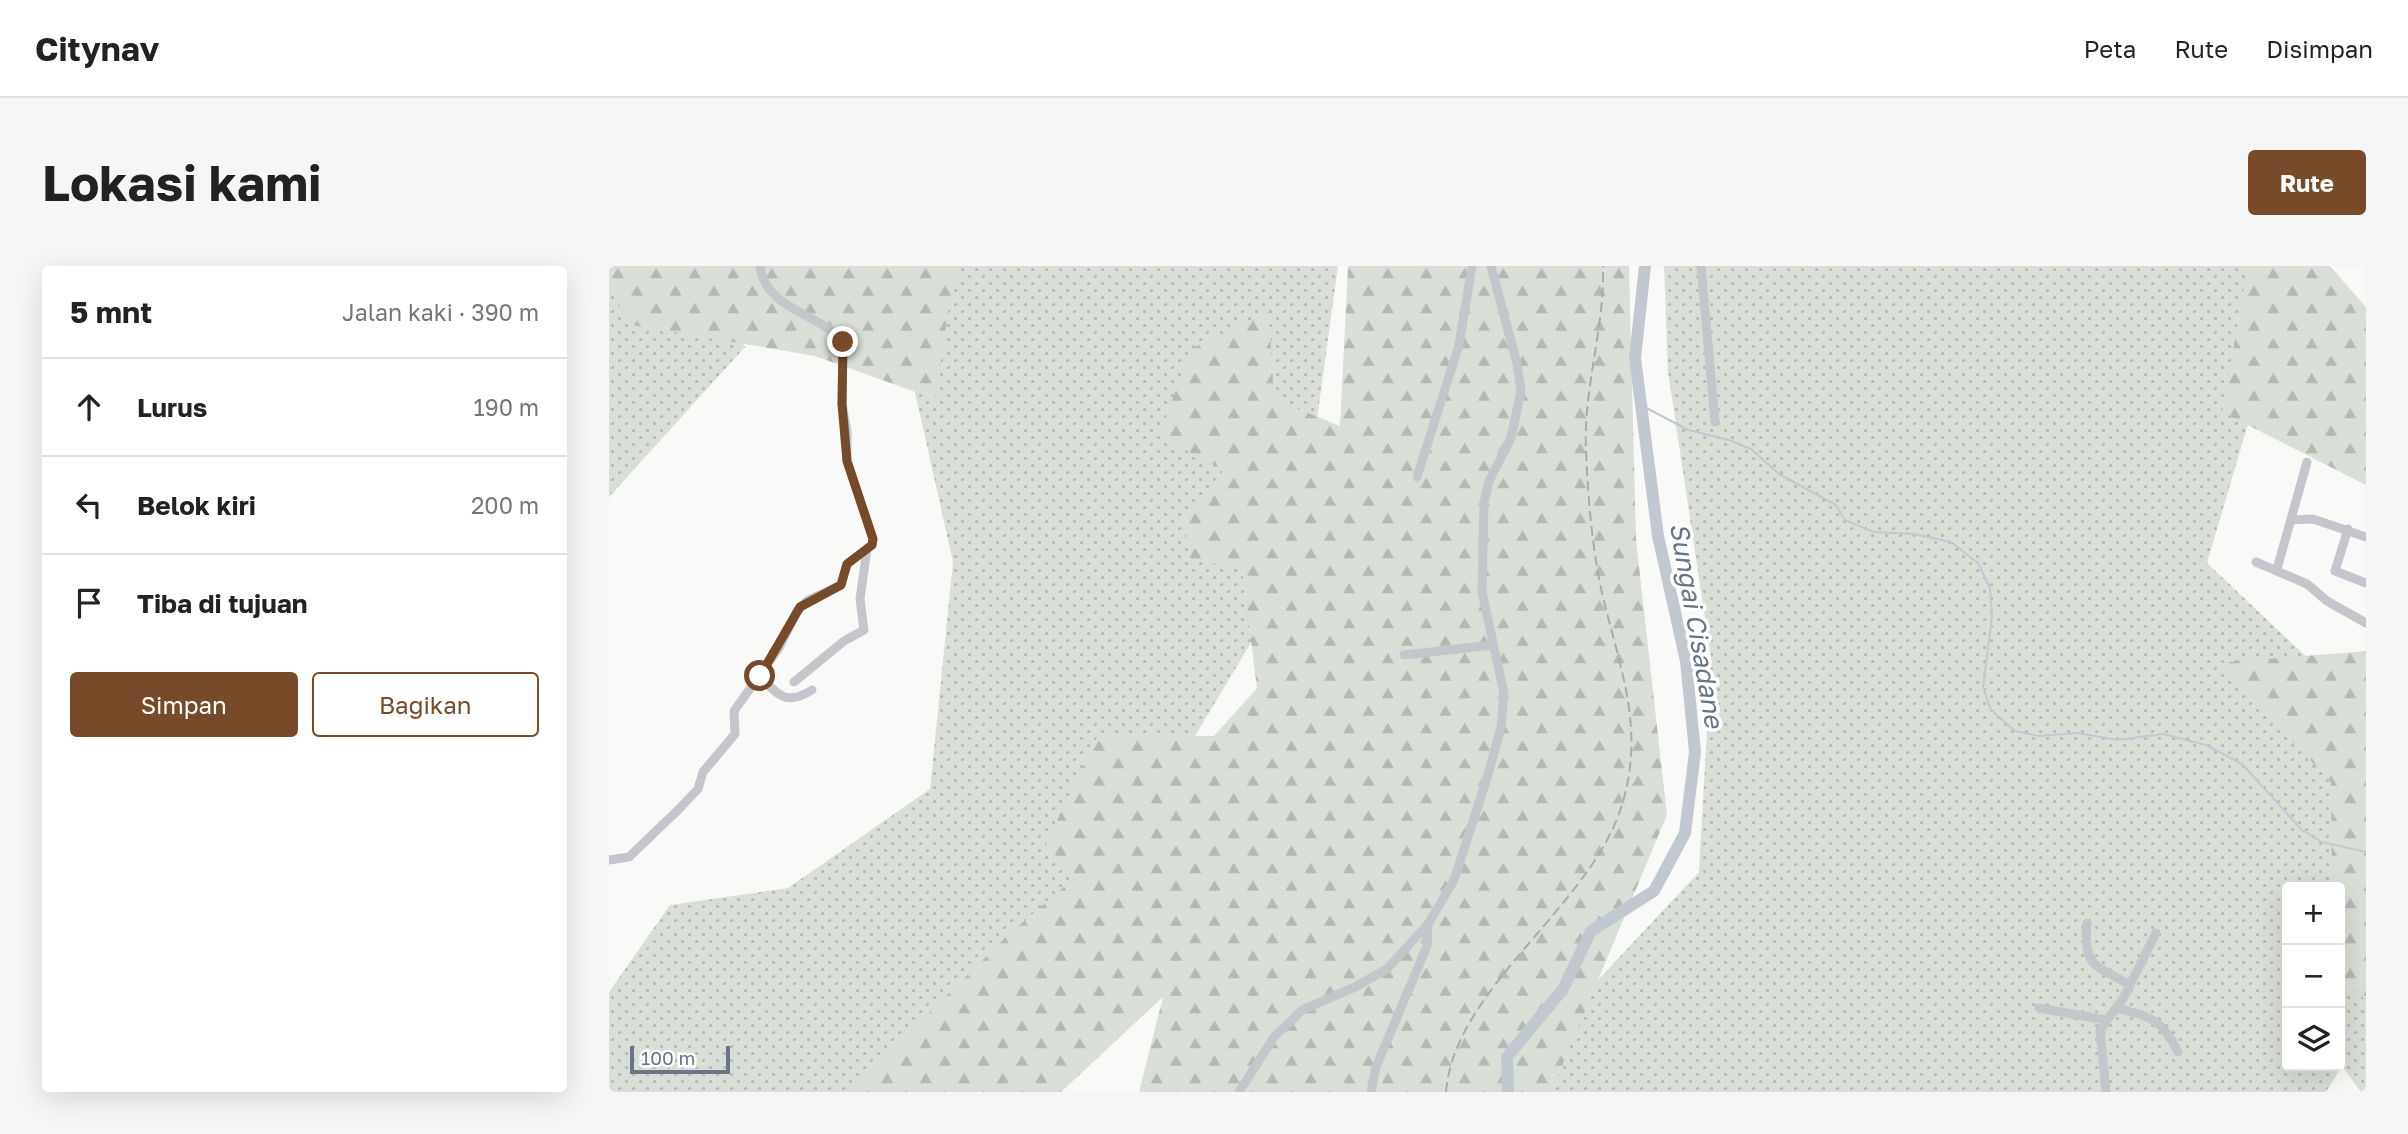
<!DOCTYPE html>
<html lang="id">
<meta charset="utf-8">
<style>
body{margin:0;font-family:"Golos Text",sans-serif;background:#f6f6f6;color:#222}
.controls{position:absolute;right:21px;bottom:21px;display:grid;overflow:hidden;border-radius:7px;box-shadow:0 7px 28px #0002}
.controls button{width:63px;height:63px;display:grid;place-items:center;padding:0;border:0;border-bottom:2px solid #e0e0e0;background:#fff;color:#222;font:35px sans-serif}
.scale{position:absolute;left:21px;bottom:18px;width:100px;box-sizing:border-box;padding-left:7px;border:4px solid #6a7588;border-top:0;font-size:19px;line-height:24px;white-space:nowrap;color:#6a7588;-webkit-text-stroke:5px #fff;paint-order:stroke}
.stop{position:absolute;width:21px;height:21px;margin:-16px;border:5px solid #774a29;border-radius:50%;background:#fff}
.stop.end{background:#774a29;border-color:#fff;box-shadow:0 2px 7px #0008}
.list{margin:0;padding:0;list-style:none}
h2{display:flex;justify-content:space-between;align-items:center;height:91px;margin:0;padding:0 28px;font-size:30px}
h2 small{font-size:23px;font-weight:400;color:#767676}
.list li{display:grid;grid-template-columns:46px 1fr auto;gap:21px;align-items:center;box-sizing:border-box;height:98px;padding:0 28px;border-top:2px solid #e0e0e0}
.list b{display:block;font-size:26px;white-space:nowrap}
.list em{font-size:23px;font-style:normal;color:#767676}
.actions{display:flex;gap:14px;padding:21px 28px}
.actions a{flex:1;padding:16px 0;border:2px solid #774a29;border-radius:7px;text-align:center;font-size:24px;color:#774a29}
.actions .main{background:#774a29;color:#fff}
.icon{flex:none;width:38px;height:38px;fill:none;stroke:currentColor;stroke-width:2;stroke-linecap:round;stroke-linejoin:round}
.map{position:relative;flex:none;width:1757px;height:826px;overflow:hidden;border-radius:7px}
header{display:flex;align-items:center;gap:42px;box-sizing:border-box;height:98px;padding:0 35px;background:#fff;border-bottom:2px solid #e0e0e0}
header strong{font-size:33px}
nav{display:flex;gap:38px;margin-inline-start:auto;font-size:24px}
.intro{display:flex;align-items:center;justify-content:space-between;box-sizing:border-box;height:168px;padding:0 42px}
h1{margin:0;font-size:49px}
.button{padding:18px 32px;border-radius:7px;background:#774a29;color:#fff;font-size:24px;font-weight:700}
main{display:flex;gap:42px;padding:0 42px}
aside{flex:1;background:#fff;border-radius:7px;box-shadow:0 7px 28px #0002}
.map>svg:first-child{display:block}
</style>
<header>
<strong>Citynav</strong>
<nav><a>Peta</a><a>Rute</a><a>Disimpan</a></nav>
</header>
<div class="intro"><h1>Lokasi kami</h1><a class="button">Rute</a></div>
<main>
<aside>
<h2>5 mnt<small>Jalan kaki · 390 m</small></h2>
<ul class="list">
<li><svg class="icon" aria-label="ahead" viewBox="0 0 24 24"><path d="M12 20V5M6 11l6-6 6 6"/></svg><div><b>Lurus</b></div><em>190 m</em></li>
<li><svg class="icon" aria-label="left" viewBox="0 0 24 24"><path d="M17 20v-9H6M10 6l-5 5 5 5"/></svg><div><b>Belok kiri</b></div><em>200 m</em></li>
<li><svg class="icon" aria-label="arrive" viewBox="0 0 24 24"><path d="M6 21V4h12l-3 4 3 4H6"/></svg><div><b>Tiba di tujuan</b></div></li>
</ul>
<div class="actions"><a class="main">Simpan</a><a>Bagikan</a></div>
</aside>
<div class="map">
<svg width="1757" height="826" viewBox="0 0 1757 826">
<defs>
<pattern id="grass-dots" width="8" height="8" patternUnits="userSpaceOnUse" patternTransform="scale(1.75)"><rect width="8" height="8" fill="#d9dfd7"/><path d="M2 2h.1M6 6h.1" fill="none" stroke="#b4b9b4" stroke-width="1.8" stroke-linecap="round"/></pattern>
<pattern id="forest-firs" width="22" height="20" patternUnits="userSpaceOnUse" patternTransform="scale(1.75)"><rect width="22" height="20" fill="#d9dfd7"/><path d="M5 1l3.5 6h-7zM16 11l3.5 6h-7z" fill="#b4b9b4"/></pattern>
</defs>
<rect width="100%" height="100%" fill="#f9faf8"/>
<path fill="url(#grass-dots)" fill-rule="evenodd" d="M0,0H82L136,81L0,231Z
M328,0H729L688,300L520,580L308,826H0V726L61,639L179,622L321,523L344,296L305,122Z
M1055,0H1706L1666,67L1598,297L1757,447V826H1752L1733,800L1717,826H933L948,758L1090,606L1102,392L1059,106ZM1678,621H1731V800H1678Z"/>
<path fill="url(#forest-firs)" d="M0,0H353L340,41L326,133L206,90L23,59L0,23Z
M739,0H1020L1027,274L1058,549L942,826H530L554,731L452,826H240L397,671L465,612L437,578L489,469L605,470L648,422L633,303L581,293L575,252L615,204L550,170L582,83L660,46L665,133L731,160Z
M1639,0H1721L1757,41V219L1613,146Z
M1757,385V734L1731,713V621H1723L1722,516L1608,397Z"/>
<g fill="none" stroke-linecap="round" stroke-linejoin="round">
<path stroke="#c2c8cf" stroke-width="2" d="M1032,139L1079,164L1120,174L1142,183L1170,208L1227,239L1236,254L1265,266L1305,268L1342,276L1369,297L1381,322L1383,351L1374,421L1382,444L1406,465L1430,470L1468,467L1509,474L1554,468L1597,479L1633,498L1693,564L1713,576L1757,586"/>
<path stroke="#c2c8cf" stroke-width="12" d="M899,826L898,791L954,723L982,665L1045,625L1076,567L1086,486L1077,395L1049,270L1026,92L1036,0"/>
<path stroke="#c4c6cb" stroke-width="9" d="M1092,0L1106,156
M808,211L850,79L863,0
M1683,254L1704,253L1757,271
M1739,263L1726,305L1757,317
M1647,296L1698,318L1718,335L1757,357
M1668,303L1698,196
M795,389L883,379
M151,410C170,430 177,440 203,424
M185,416L235,375L255,364L251,333L258,283
M0,594L20,591L69,544L89,523L94,506L126,468L125,445L170,382L188,345L199,334L232,319L238,298L263,279L264,273L238,195V166L233,138L234,76C210,46 157,45 151,0
M1478,657C1474,701 1486,699 1521,719
M1430,742L1497,754
M1508,742C1542,751 1553,753 1569,786
M630,826L665,771L693,744L746,721L778,703L819,658L845,614L878,512L892,461L895,427L873,326L875,237L880,215L902,172L912,125L908,98L882,0
M762,826L767,801L818,680L819,658
M1497,826L1491,764L1515,731L1547,667"/>
<path stroke="#a7abb2" stroke-width="2" stroke-dasharray="10 5" stroke-linecap="butt" d="M837,826C845,724 977,643 1011,545C1038,465 1011,404 993,327C983,281 979,232 977,185C974,122 996,62 994,0"/>
</g>
<g fill="none" stroke-linecap="round" stroke-linejoin="round">
<path stroke="#774a29" stroke-width="9" d="M151,410L191,341L232,319L238,298L263,279L264,273L238,195L233,138L234,76"/>
</g>
<g text-anchor="middle" dominant-baseline="central" stroke-width="7" stroke-linejoin="round" paint-order="stroke">
<g font-size="26" font-style="italic" fill="#667583" stroke="#fff">
<text transform="translate(1088 359) rotate(80)">Sungai Cisadane</text>
</g>
</g>
</svg>
<div class="controls">
<button>+</button>
<button>−</button>
<button><svg class="icon" aria-label="layers" viewBox="0 0 24 24"><path d="M12 4l9 5-9 5-9-5zM3 14l9 5 9-5"/></svg></button>
</div>
<div class="scale">100 m</div>
<div class="stop" style="left:151px;top:410px"></div>
<div class="stop end" style="left:234px;top:76px"></div>
</div>
</main>
